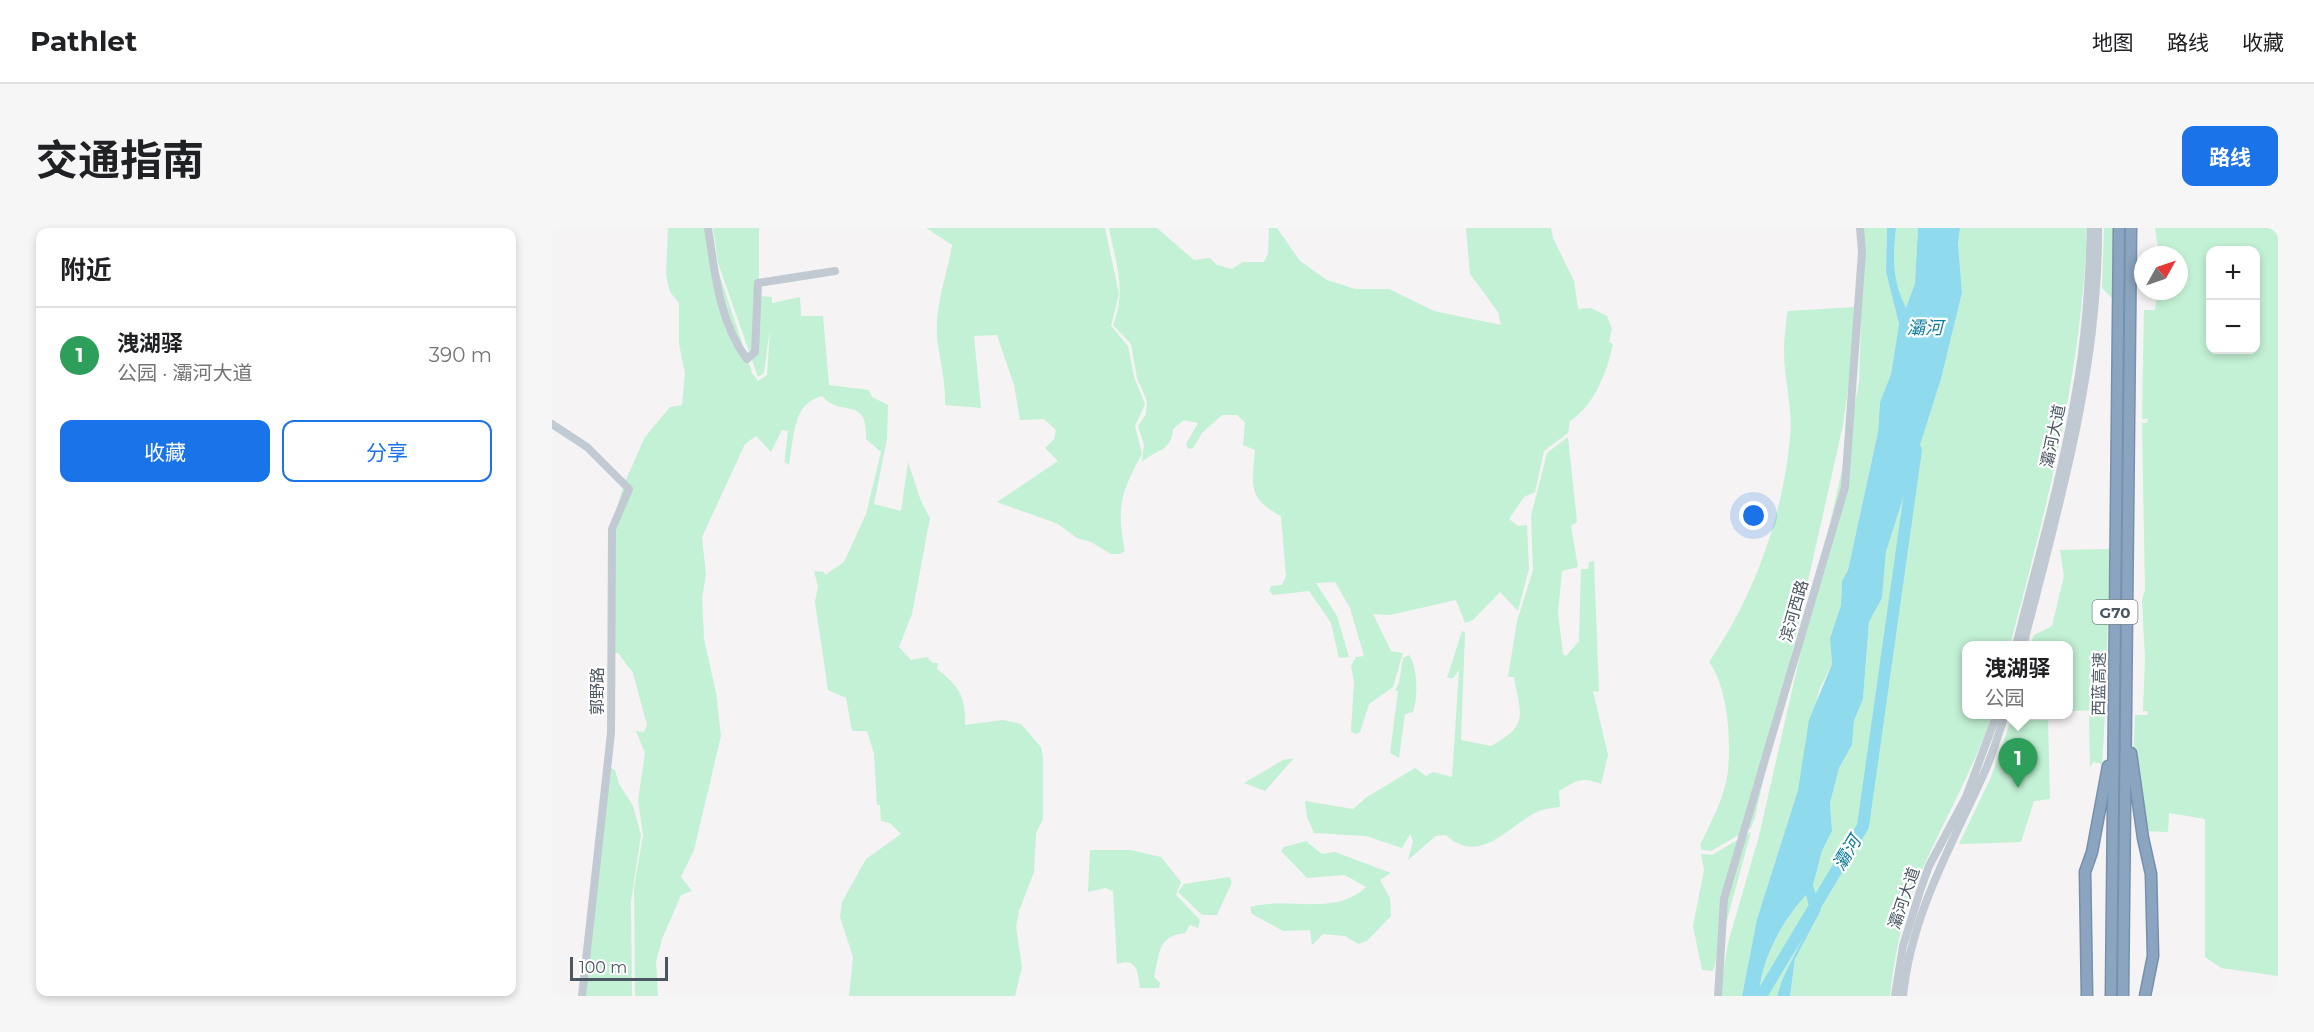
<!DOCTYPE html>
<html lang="zh">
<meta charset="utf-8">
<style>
body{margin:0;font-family:Montserrat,"Noto Sans SC",sans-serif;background:#f6f6f6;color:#202124}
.controls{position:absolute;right:18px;top:18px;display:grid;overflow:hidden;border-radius:12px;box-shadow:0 3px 9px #0003}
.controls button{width:54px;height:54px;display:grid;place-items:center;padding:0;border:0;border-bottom:2px solid #e0e0e0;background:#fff;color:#202124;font:30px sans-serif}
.compass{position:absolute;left:1582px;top:18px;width:54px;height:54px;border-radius:50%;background:#fff;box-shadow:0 3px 9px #0003;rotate:50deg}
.scale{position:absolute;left:18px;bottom:15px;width:98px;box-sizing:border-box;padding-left:6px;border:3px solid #4a5661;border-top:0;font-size:16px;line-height:21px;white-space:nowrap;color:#4a5661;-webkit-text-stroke:4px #fff;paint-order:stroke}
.you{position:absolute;left:1202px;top:288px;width:21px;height:21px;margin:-15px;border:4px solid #fff;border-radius:50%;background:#1a73e8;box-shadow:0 0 0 9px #1a73e833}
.badge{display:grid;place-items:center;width:39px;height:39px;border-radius:50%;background:#1a73e8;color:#fff;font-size:20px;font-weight:700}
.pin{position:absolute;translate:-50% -50px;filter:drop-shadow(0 2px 3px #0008)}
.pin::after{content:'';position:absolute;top:32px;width:21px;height:18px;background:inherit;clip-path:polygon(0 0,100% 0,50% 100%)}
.popup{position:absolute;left:1410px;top:413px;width:111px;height:78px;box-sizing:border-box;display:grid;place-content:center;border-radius:12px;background:#fff;filter:drop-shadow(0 2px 4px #0005);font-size:20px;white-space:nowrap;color:#757577}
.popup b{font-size:22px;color:#202124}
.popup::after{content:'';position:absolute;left:50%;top:100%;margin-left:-12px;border:12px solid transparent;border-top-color:#fff}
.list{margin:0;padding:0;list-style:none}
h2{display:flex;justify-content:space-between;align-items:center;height:78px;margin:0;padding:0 24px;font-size:26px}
h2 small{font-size:20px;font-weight:400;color:#757577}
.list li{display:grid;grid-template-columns:39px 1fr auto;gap:18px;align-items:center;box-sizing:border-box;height:96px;padding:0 24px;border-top:2px solid #e0e0e0}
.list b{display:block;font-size:22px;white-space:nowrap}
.list p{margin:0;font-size:20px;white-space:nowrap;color:#757577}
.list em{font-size:20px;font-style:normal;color:#757577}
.actions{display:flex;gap:12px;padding:18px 24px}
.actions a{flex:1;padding:14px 0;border:2px solid #1a73e8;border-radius:12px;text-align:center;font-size:21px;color:#1a73e8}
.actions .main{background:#1a73e8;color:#fff}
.map{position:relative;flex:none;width:1726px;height:768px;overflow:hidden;border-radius:12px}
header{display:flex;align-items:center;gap:36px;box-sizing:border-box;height:84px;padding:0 30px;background:#fff;border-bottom:2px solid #e0e0e0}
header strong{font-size:28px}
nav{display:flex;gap:33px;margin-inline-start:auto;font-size:21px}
.intro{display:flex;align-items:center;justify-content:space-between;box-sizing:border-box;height:144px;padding:0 36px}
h1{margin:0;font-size:42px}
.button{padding:15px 27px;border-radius:12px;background:#1a73e8;color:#fff;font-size:21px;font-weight:700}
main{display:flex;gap:36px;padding:0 36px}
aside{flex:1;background:#fff;border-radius:12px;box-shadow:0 3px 9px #0003}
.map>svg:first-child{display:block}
</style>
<header>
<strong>Pathlet</strong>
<nav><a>地图</a><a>路线</a><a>收藏</a></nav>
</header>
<div class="intro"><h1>交通指南</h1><a class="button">路线</a></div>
<main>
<aside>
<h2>附近<small></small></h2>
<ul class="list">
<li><span class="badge" style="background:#2e9e5b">1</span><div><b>洩湖驿</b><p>公园 · 灞河大道</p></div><em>390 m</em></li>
</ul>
<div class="actions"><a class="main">收藏</a><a>分享</a></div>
</aside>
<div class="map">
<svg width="1726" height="768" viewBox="0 0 1726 768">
<rect width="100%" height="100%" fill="#f5f3f3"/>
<path fill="#c3f1d5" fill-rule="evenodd" d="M116,0H159L164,36L200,145L206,153L215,147L218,100L212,145L206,149L166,35L161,0H207V68L220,69V75L248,69L249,88H271L277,157L317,162L320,169L336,177L335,211L322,276L349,283L356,234L369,273L378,290L360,386L347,419L359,432L375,429L381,435H386L385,441C407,458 414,469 413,497L451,492L469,496L489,519L491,530V591L484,605L482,644L467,683L464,699L470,739L463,768H297L301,729L288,689L290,674L314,631L349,606L338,595L329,593L328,577H325L322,525L315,503H300L294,470L276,462L263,374L266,358L262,343L272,344L273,347L292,334L314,286L329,224L314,211C316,167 289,190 270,168C240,175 242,211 237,237L233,234L232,238L236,203L230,202L219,224L204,208L193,216L150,309L154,347L150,370L152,411L164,465L169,508L142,622L129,649L140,663L129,667L110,711L104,734L106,768H83L82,660L91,607L86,572L93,525L84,503L92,504L95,497L81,445L66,425H59L57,306L72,256L93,209L118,179L130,177L133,145L127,116V75L118,64L114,47Z
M374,0H553L567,66L559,98L576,118L582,149L593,176L583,198L590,226C569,264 564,279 573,323L568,326H559L539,314L525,310L506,296L445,274L506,233L493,220L502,211L504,202L492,191L468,192L462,157L445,107L422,108L429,180L393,177C394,153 387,131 385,108C383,76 395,48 400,17Z
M557,0H605L642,32L658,30L665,37L680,41L691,34H712L716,25L717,0H725L748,33L775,52L803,61H837L882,83L949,97L946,84L918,46L914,0H999L1001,10L1022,53L1026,81L1039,80L1055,88L1060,101L1057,114L1061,116C1055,144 1042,178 1018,193L1016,205L992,223L983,264L972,269L957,291L966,298L975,297L977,341L966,383L948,364L921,392L913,395L904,372L838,387L821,386L839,423L851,425L841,459L817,476L808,504L803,506L799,503L802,454L799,438L804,429L812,428L798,380L783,354L764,355L785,388L797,429L787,430L779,395L757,363L721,367L717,363L719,358L730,357L734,348L729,288C695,270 700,257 703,222L691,217L693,194L685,187H670L650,205L641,220L636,221L634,216L646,195L632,192L621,201C619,224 606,220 590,234L592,217L586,198L594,186L595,173L585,150L579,116L561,97C575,61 564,37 557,0Z
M1308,0H1335L1334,44L1347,96L1339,146L1328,174L1326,204L1296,342L1290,353L1289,377L1278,410L1280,436L1267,462L1246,562L1205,691L1190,768H1167L1176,715L1207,608L1291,238L1307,155L1310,61Z
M1344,0H1366L1363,55L1354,81C1340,51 1341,33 1344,0Z
M1408,0H1535C1530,145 1495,278 1458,417L1415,418V486L1440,487C1420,546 1388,598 1364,656C1350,690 1342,730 1338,768H1238L1243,731L1269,682L1261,657L1270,623L1280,603L1278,575L1287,540L1300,517L1302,493L1311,471L1317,394L1330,370L1334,324L1389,151L1410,65L1406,15Z
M1552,0H1563L1562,72L1550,60Z
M1603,0H1726V748L1669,740L1653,729V591L1617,585L1616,604L1592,603L1581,541L1583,487H1596L1595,483H1591L1593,431L1590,372L1593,362L1590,195H1595L1596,191H1590L1592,82H1603L1605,63H1627V27H1607ZM1658,22H1704V122H1658Z
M1302,79V119L1291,197L1203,589L1199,600L1159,623L1150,622L1148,617C1159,595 1173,568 1176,543C1179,511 1176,459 1157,434C1202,368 1231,289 1238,209C1241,181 1232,151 1232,123C1232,111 1234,98 1235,86L1236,83Z
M1016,209L1025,294L1019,298L1026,339L1010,343L1006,385L1011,426L1014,428L1027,413L1029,341H1036L1037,334L1042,333L1047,464L1041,463L1056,527L1049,556C1028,548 1025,553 1007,563L1008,579C1000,580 993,580 985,584C957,597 928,639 894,607L884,608L856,632L861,613L858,606L850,620L814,608L762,605L755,589L753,573L801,581L815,569L863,540L874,548L881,544L900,549L907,442L901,450H895L910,403L913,404L909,512L939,518C977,497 969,489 962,449H956L965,393L981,342L979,288L995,225Z
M1558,321L1553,482L1517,483V418L1479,417L1482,407L1500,398L1512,348L1508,322Z
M857,427C866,440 866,469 861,484L853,486L847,530L838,525L846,463L843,462L847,455L851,430Z
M1537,487H1553L1550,536L1541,534L1538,540Z
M1459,492H1496L1498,571L1482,573L1469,614L1407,616L1439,549Z
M742,530L713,563L692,555L731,532Z
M55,538L63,542L67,556L81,578L89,607L79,674L80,768H27Z
M1199,604L1161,743L1150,742L1141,698L1152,642L1149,626L1160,627Z
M754,613L770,626L783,624L839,645L828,652L838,670L839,688L815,713L806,716L793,708L771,706L760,717L758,702L731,703L700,686L698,679C735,668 783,689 814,659L793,647L755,650L729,623L732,619Z
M538,622H578L609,629L629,654L624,667L648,692L646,700L638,697L633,705C605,708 608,725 602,749L608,755L607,760H588C586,744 585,729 565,736L561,663L553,660L536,664Z
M677,649L680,654L665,687H650L626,664L632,656Z
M1254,666L1260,691L1230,752L1225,768H1207C1208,732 1232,693 1254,666Z"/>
<path fill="#90daee" d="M1335,0H1344C1341,32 1340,51 1354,80L1363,55L1366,0H1408L1406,15L1410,65L1389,151L1334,324L1330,370L1317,394L1311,471L1302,493L1300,517L1287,540L1278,575L1280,603L1270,623L1261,657L1269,682L1243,731L1238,768H1225L1230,752L1260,691L1254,667C1231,692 1208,733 1207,768H1190L1205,691L1246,562L1257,492L1280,436L1278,410L1289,377L1290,353L1296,342L1326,204L1328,174L1339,146L1347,96L1334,44Z"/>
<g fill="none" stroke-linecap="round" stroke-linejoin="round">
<path stroke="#90daee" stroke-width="12" d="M1209,768L1311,598L1364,222"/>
<g stroke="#7690ad" stroke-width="13">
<path id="highway" d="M1579,525L1591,610L1599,646L1601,728L1593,768
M1535,768L1533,644L1540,624L1556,538
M1559,768L1567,0
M1571,768L1579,0"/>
</g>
<path stroke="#c1cad2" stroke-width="8" d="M156,0C163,45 167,94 195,131L203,124L206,55L283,43
M0,196L35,219L77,261L60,301L59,505L30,768
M1464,418C1485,333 1510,250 1524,164C1534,110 1537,55 1539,0
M1471,418C1506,281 1547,142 1546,0
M1166,768L1172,671L1293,259L1310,24L1308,0
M1343,768L1351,718L1368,663L1377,638L1414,569L1445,486
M1351,768C1359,686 1400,617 1433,543C1441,525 1447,505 1453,486"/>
<use href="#highway" stroke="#8ba5c1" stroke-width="10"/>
</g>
<g text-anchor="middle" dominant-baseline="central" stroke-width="4.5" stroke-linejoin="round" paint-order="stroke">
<rect fill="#fff" stroke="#808990" stroke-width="1.5" x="1540.5" y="372" width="45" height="24" rx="4.5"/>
<g font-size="15" font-weight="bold" fill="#4a5661">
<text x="1563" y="384">G70</text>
</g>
<g font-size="16" fill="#4a5661" stroke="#fff">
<text transform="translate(1501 208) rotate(-78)">灞河大道</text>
<text transform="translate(1242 383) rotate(-74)">滨河西路</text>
<text transform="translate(1547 456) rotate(-89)">西蓝高速</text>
<text transform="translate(45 463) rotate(-90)">郭野路</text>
<text transform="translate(1352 670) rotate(-71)">灞河大道</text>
</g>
<g font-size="18" font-style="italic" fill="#0c7c9b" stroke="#fff">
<text x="1373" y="100">灞河</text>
<text transform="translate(1295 625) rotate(-59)">灞河</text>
</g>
</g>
</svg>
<div class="controls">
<button>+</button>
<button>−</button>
</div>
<svg class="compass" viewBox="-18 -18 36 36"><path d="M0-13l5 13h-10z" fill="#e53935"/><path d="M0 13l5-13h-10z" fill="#757577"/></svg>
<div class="scale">100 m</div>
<div class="you"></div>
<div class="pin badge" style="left:1466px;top:560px;background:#2e9e5b">1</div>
<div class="popup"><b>洩湖驿</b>公园</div>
</div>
</main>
